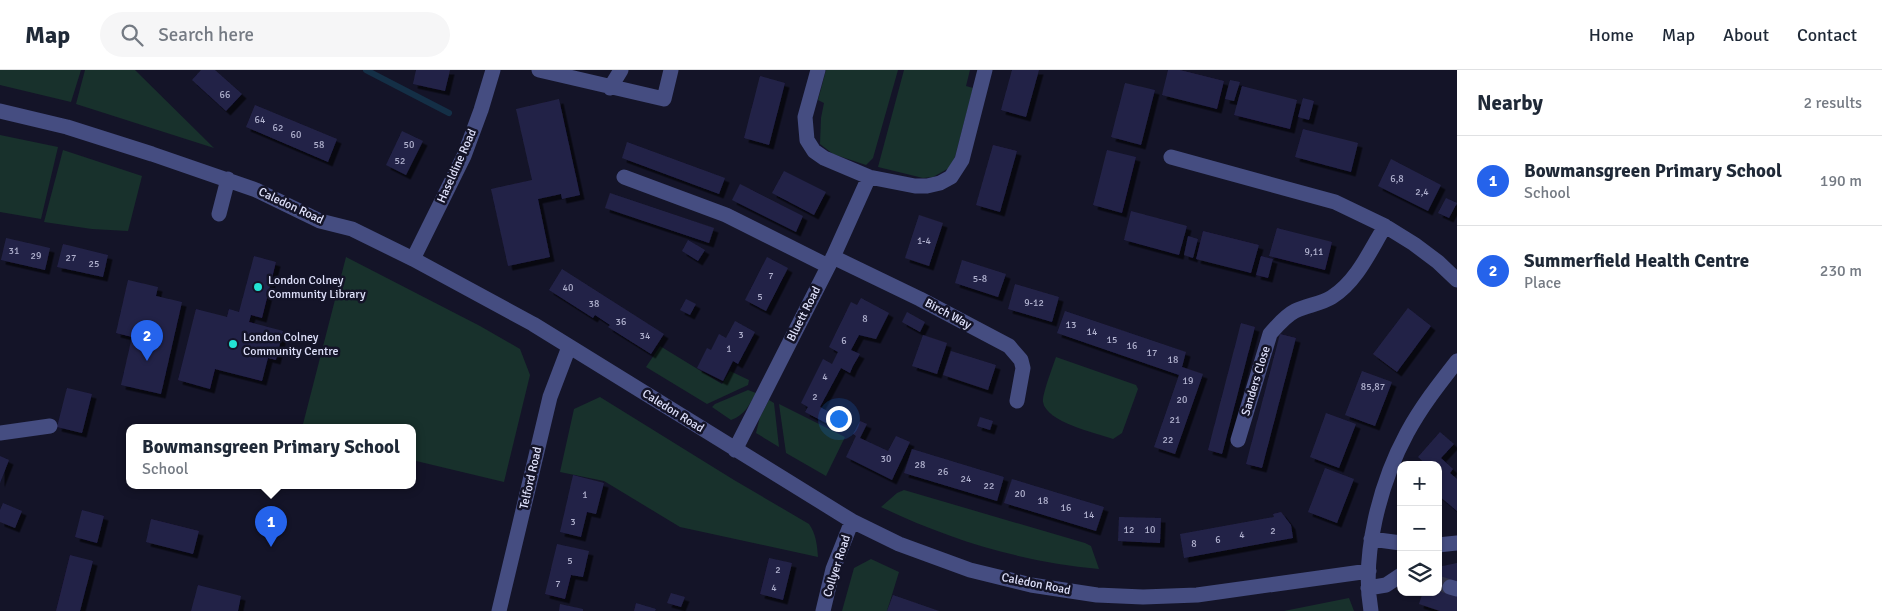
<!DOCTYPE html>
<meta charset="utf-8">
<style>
body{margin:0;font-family:Signika,sans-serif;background:#f6f6f7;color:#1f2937}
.controls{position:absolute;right:15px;bottom:15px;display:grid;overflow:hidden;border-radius:10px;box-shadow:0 1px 4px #0004}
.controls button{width:45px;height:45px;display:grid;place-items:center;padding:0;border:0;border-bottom:1px solid #e0e1e3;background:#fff;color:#1f2937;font:25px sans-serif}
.you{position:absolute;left:838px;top:348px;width:18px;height:18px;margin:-12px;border:4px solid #fff;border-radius:50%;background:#1a73e8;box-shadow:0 0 0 8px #1a73e833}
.badge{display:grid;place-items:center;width:32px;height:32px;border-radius:50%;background:#2563eb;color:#fff;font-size:16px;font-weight:700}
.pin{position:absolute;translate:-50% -41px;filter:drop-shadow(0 1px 2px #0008)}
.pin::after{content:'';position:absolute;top:26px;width:18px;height:15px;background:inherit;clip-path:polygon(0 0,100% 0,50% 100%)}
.popup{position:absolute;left:126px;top:354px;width:290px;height:65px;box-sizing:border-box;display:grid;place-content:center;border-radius:10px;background:#fff;filter:drop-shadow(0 1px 4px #0005);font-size:16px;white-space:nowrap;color:#747a83}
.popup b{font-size:19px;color:#1f2937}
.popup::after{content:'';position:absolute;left:50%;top:100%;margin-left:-10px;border:10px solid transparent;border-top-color:#fff}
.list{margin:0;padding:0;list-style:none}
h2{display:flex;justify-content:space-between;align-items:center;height:65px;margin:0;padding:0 20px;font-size:21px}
h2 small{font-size:16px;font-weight:400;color:#747a83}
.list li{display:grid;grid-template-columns:32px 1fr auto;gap:15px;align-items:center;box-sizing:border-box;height:90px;padding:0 20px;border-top:1px solid #e0e1e3}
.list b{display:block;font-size:19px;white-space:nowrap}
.list p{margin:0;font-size:16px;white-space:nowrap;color:#747a83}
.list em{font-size:16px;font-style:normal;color:#747a83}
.icon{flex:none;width:28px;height:28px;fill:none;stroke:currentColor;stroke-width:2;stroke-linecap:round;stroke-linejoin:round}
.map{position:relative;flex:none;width:1457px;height:541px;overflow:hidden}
header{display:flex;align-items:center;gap:30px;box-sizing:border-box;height:70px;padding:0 25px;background:#fff;border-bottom:1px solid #e0e1e3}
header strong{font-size:24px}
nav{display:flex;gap:28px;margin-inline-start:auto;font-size:18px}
.search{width:350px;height:45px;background:#f6f6f7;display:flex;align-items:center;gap:12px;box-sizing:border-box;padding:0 18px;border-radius:28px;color:#747a83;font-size:19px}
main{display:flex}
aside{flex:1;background:#fff}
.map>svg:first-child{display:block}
</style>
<header>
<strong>Map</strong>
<div class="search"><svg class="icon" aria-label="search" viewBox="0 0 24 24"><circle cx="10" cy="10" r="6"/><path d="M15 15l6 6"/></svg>Search here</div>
<nav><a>Home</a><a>Map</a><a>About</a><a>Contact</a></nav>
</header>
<main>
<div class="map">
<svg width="1457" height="541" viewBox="0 0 1457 541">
<defs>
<filter id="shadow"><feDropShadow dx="4.5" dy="4.5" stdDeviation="0" flood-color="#0009"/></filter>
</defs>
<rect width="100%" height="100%" fill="#141428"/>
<path fill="#18312c" d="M0,0H81L71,32L0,15Z
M85,0H135L214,78L76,34Z
M826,0H898L873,88L866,95L833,84L820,74L821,48L824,33L818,30Z
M904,0H970L966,16L973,18L955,87L949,98L933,107L923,108L878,97Z
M0,65L58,77L41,149L0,142Z
M63,80L142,106L128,161L92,159L44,152Z
M346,187L480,256L520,279L530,305L504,412L412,390V358H302Z
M660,276L722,314L730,301L749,310L748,315L707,334L646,297Z
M1056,287L1136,315L1138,319L1122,363L1113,369C1096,363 1046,352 1043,332C1042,325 1053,296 1056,287Z
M748,320L756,323C749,335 745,345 731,350L712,337L715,334Z
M600,327L734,410L809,454C816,464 817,474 818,487L680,457L604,411L560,402L574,339Z
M769,330L774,333L779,377L756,363L760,347Z
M779,334L845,367L826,406L786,383Z
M904,420L1085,473L1091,476L1099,499C1022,492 950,470 881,437L897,423Z
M871,489L899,502L887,541H842L854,498Z
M1349,528L1354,541H1284Z"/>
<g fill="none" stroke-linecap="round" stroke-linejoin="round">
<path stroke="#142f46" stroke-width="6" d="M366,0L449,43"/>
</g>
<path fill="#232247" filter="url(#shadow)" d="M201,0H215L242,24L226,41L192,10Z
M416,0H450L445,21L413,14Z
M1012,0H1039L1026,47L1001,40Z
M1168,0H1180L1224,11L1217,39L1162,25Z
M760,6L785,13L769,75L744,68Z
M1230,10L1240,12L1234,31L1225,29Z
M1125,13L1155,20L1141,75L1111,67Z
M1242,16L1297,30L1290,59L1234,45Z
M1303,28L1314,31L1309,50L1298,47Z
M559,29L580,125L562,129L561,124L538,129L550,187L508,196L491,119L532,110L516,39Z
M255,35L337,69L328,92L246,57Z
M1303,59L1358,73L1351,102L1295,87Z
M402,61L423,71L406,105L386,95Z
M627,72L725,108L719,124L622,88Z
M993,75L1017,81L1000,142L976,135Z
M1107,80L1136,87L1122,143L1093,135Z
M1391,89L1441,115L1428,141L1378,116Z
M784,101L826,122L814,145L772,123Z
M740,114L803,146L796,162L732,130Z
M610,123L714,158L709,173L605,138Z
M1446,128L1457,133L1449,148L1438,143Z
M1131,141L1187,156L1179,185L1124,170Z
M919,145L943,153L929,196L905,188Z
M1277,158L1332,172L1325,200L1269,186Z
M1203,161L1259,175L1251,203L1196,189Z
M1188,166L1198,169L1193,188L1184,185Z
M6,168L50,178L45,200L1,190Z
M688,170L705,180L698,191L682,181Z
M63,174L108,185L103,207L57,197Z
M254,186L276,192L262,248L251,245L249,252L283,261L276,290L268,288L262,311L215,299L210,319L178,310L196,239L227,247L229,239L239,242Z
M1261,186L1273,189L1268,208L1256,205Z
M767,187L788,198L766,241L745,230Z
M962,190L1006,204L998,227L955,213Z
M562,199L664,264L651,284L608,257L610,255L595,245L593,248L549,220Z
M128,210L158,217L156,226L182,232L161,324L121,315L132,267L116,263Z
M1015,214L1059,227L1052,252L1008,239Z
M861,228L889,243L876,269L859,265L851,280L860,284L853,296L850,303L841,298L820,337L831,343L826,353L805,342L808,337L801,333L823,289L832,294L838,282L829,277L851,232L857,235Z
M686,229L696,234L690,245L680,240Z
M1408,238L1431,256L1397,302L1373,284Z
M1065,241L1186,282L1182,297L1203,304L1175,384L1154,377L1179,305L1057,263Z
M907,242L925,252L920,262L902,252Z
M735,251L755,262L738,294L733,291L723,311L697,298L707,278L711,280L719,264L726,268Z
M1241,253L1255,257L1222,384L1208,380Z
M1280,264L1296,268L1262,398L1246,394Z
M923,265L947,273L937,304L912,296Z
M951,281L996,295L988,320L943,305Z
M1362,301L1392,312L1375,356L1345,345Z
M67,318L92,324L82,363L57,357Z
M1326,343L1356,354L1339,398L1310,387Z
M980,347L993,351L990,360L977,356Z
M860,351L867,354L860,368L888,381L896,366L910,372L892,410L846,387L856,366L853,364Z
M1440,362L1454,374L1441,388L1453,399L1450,403L1457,409V441L1438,425V395H1427L1418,387Z
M912,379L1004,407L997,431L904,403Z
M0,386L9,390L0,413Z
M1325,398L1354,409L1337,453L1308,442Z
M573,405L604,413L596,444L587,442L581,467L560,462Z
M1012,409L1104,437L1096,461L1004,433Z
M3,433L22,441L15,458L0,452V440Z
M82,440L104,446L97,473L75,467Z
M1281,442L1291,455L1293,468L1184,488L1180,464L1274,447L1273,444Z
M1119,447L1161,448L1160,473L1118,471Z
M151,449L199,461L193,484L146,472Z
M557,474L589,481L583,507L571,505L565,529L545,524Z
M70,485L93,491L80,541H56Z
M769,488L792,493L783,530L760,524Z
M1457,493V541H1440L1419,534L1423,522H1438V497Z
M198,515L241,526L238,541H191Z
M671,523L685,527L681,537L667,533Z
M893,525L939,541H887Z
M636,533L656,539L655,541H634Z
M560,534L583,539V541H559Z"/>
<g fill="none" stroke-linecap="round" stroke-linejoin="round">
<path stroke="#323348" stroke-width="15" stroke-dasharray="15 8" stroke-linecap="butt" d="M1438,513L1450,517"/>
<path stroke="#454d81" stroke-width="15" d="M539,0L664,29L671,0
M818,0L805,47L807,70L814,81L824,88L869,107L915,116H927L940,113L951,107L962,90L985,0
M610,18L621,0
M0,41L67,57L152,84L256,120L320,151L352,159L413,189L533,254L852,451L899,474L970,500L1031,515L1097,525L1143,527L1197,525L1369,501
M1171,87L1335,132L1385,156L1414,174L1438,192L1457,210
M624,107L726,145L828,196
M219,144L228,109
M833,187L920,229L1009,276L1021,290L1023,298L1017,331
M413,189L464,86L481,40L493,0
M0,363L50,356
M1238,370L1270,264C1277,256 1285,246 1295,241C1307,235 1321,234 1332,227C1357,211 1370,181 1385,156
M735,380L833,187L869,107
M1371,469L1401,473
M1438,475L1457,473
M1450,517L1457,519
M1368,518L1386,515L1401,505
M499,541L550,327L569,277
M823,541L833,499L852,451
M1371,541C1361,485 1380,413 1407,363C1421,337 1439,314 1457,291"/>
</g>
<g fill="#23e3d4" stroke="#141428" stroke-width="2">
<circle cx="258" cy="217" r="5"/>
<circle cx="233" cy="274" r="5"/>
</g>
<g text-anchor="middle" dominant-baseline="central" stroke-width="5" stroke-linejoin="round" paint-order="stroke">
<g font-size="10" fill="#b0b1ce">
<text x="225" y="25">66</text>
<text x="260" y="50">64</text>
<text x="278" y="58">62</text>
<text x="296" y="65">60</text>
<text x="319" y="75">58</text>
<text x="409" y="75">50</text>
<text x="400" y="91">52</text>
<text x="1397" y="109">6,8</text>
<text x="1422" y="122">2,4</text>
<text x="924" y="171">1-4</text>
<text x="14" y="181">31</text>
<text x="1314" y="182">9,11</text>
<text x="36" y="186">29</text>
<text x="71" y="188">27</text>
<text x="94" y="194">25</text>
<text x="771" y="206">7</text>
<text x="980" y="209">5-8</text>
<text x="568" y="218">40</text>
<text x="760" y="227">5</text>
<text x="1034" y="233">9-12</text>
<text x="594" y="234">38</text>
<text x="865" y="249">8</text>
<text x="621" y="252">36</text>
<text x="1071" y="255">13</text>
<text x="1092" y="262">14</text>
<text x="741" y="265">3</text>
<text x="645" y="266">34</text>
<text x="1112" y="270">15</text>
<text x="844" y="271">6</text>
<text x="1132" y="276">16</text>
<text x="729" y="279">1</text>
<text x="1152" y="283">17</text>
<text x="1173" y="290">18</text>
<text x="825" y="307">4</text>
<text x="1188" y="311">19</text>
<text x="1373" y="317">85,87</text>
<text x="815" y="327">2</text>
<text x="1182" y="330">20</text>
<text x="1175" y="350">21</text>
<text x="1168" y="370">22</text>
<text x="886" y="389">30</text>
<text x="920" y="395">28</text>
<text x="943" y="402">26</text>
<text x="966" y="409">24</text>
<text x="989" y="416">22</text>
<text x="1020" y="424">20</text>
<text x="585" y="425">1</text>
<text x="1043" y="431">18</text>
<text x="1066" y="438">16</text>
<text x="1089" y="445">14</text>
<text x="573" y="452">3</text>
<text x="1129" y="460">12</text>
<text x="1150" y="460">10</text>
<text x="1273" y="461">2</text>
<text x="1242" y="465">4</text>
<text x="1218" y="470">6</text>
<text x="1194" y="474">8</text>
<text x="570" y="491">5</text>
<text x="778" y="500">2</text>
<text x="558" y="514">7</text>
<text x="774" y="518">4</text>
</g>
<g font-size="12" fill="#dfe1fb" stroke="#141428">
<text transform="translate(457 96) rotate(-66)">Haseldine Road</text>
<text transform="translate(291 136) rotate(25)">Caledon Road</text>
<text transform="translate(804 244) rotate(-63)">Bluett Road</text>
<text transform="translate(948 244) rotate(28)">Birch Way</text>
<text transform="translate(1256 311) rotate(-73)">Sanders Close</text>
<text transform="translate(673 341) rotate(32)">Caledon Road</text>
<text transform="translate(531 408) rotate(-77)">Telford Road</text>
<text transform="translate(837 496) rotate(-72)">Collyer Road</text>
<text transform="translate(1036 514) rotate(11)">Caledon Road</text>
</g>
<g font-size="12" fill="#dfe1fb" stroke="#141428" text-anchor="start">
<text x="268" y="210">London Colney<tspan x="268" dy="14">Community Library</tspan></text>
<text x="243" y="267">London Colney<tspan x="243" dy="14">Community Centre</tspan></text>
</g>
</g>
</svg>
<div class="controls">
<button>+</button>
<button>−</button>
<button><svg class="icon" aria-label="layers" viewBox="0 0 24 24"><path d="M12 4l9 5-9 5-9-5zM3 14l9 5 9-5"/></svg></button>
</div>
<div class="you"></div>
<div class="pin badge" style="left:271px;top:477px">1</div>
<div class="popup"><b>Bowmansgreen Primary School</b>School</div>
<div class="pin badge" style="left:147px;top:291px">2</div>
</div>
<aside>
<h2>Nearby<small>2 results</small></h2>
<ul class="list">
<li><span class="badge">1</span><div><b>Bowmansgreen Primary School</b><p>School</p></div><em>190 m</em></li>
<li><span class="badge">2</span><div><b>Summerfield Health Centre</b><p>Place</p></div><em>230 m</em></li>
</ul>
</aside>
</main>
